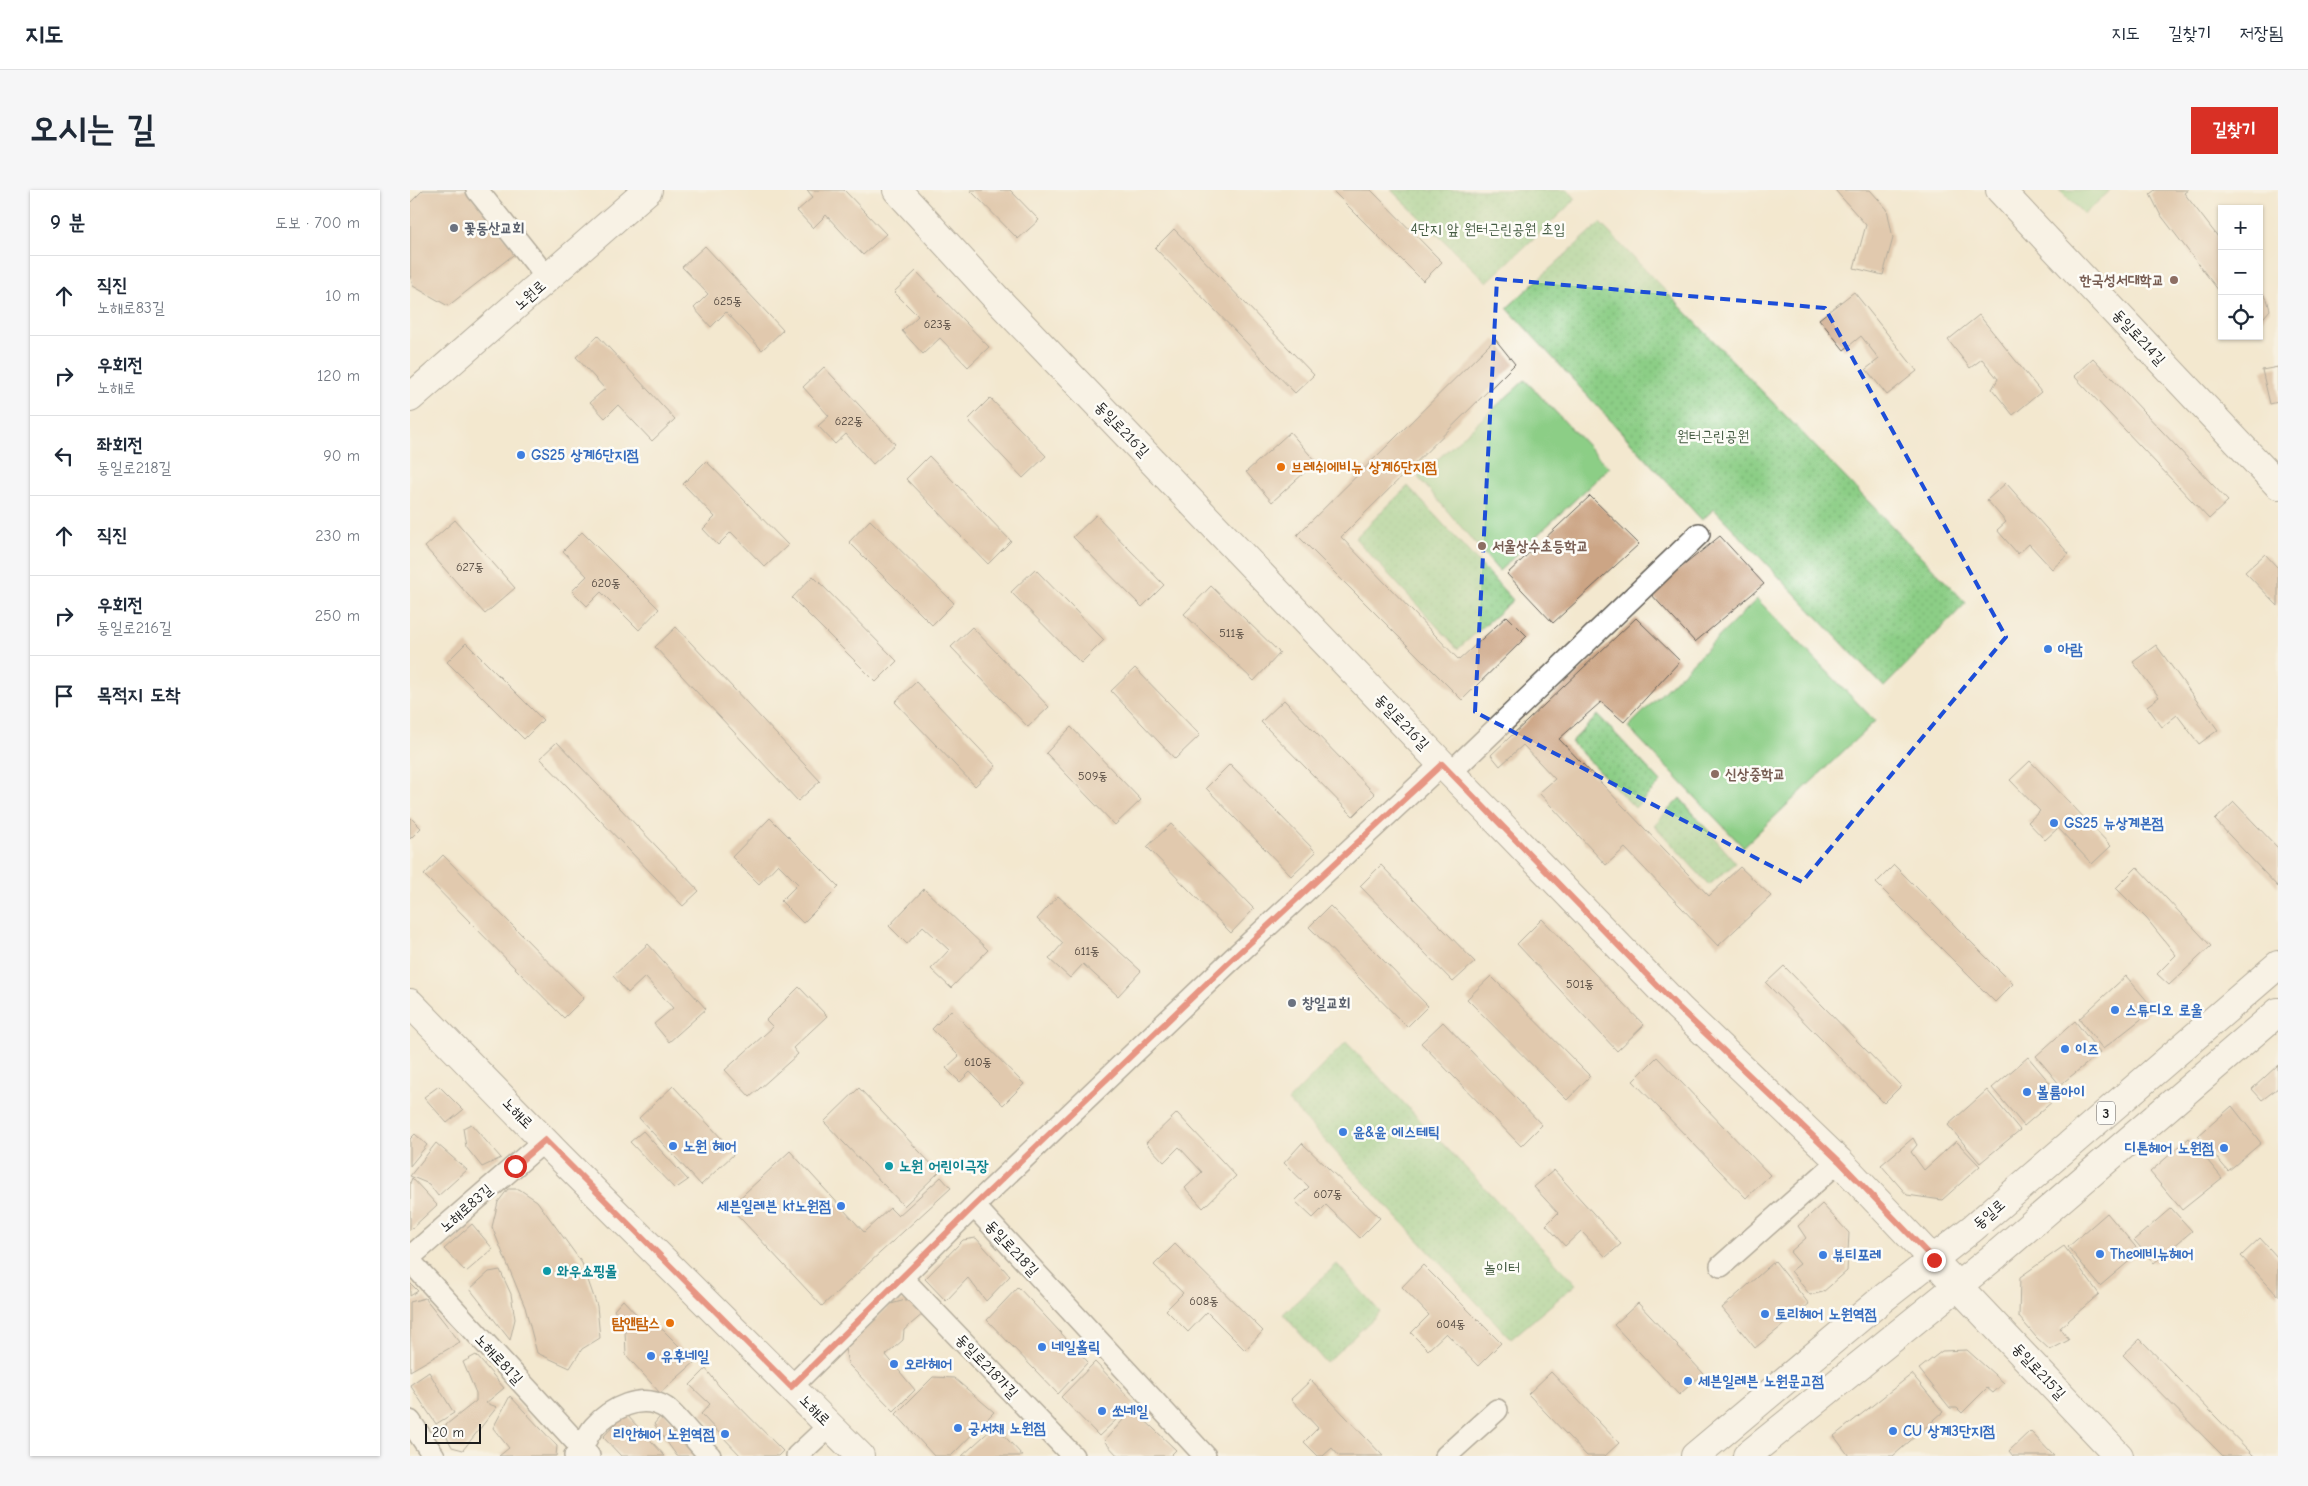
<!DOCTYPE html>
<html lang="ko">
<meta charset="utf-8">
<style>
body{margin:0;font-family:"Comic Neue","Poor Story",sans-serif;background:#f6f6f7;color:#1f2937}
.controls{position:absolute;right:15px;top:15px;display:grid;overflow:hidden;border-radius:0px;box-shadow:0 1px 4px #0004}
.controls button{width:45px;height:45px;display:grid;place-items:center;padding:0;border:0;border-bottom:1px solid #e0e1e3;background:#fff;color:#1f2937;font:25px sans-serif}
.scale{position:absolute;left:15px;bottom:12px;width:56px;box-sizing:border-box;padding-left:5px;border:2px solid #1c1c1c;border-top:0;font-size:14px;line-height:18px;white-space:nowrap;color:#1c1c1c;-webkit-text-stroke:4px #fdfcf7;paint-order:stroke}
.stop{position:absolute;width:15px;height:15px;margin:-11px;border:4px solid #d93025;border-radius:50%;background:#fff}
.stop.end{background:#d93025;border-color:#fff;box-shadow:0 1px 5px #0008}
.list{margin:0;padding:0;list-style:none}
h2{display:flex;justify-content:space-between;align-items:center;height:65px;margin:0;padding:0 20px;font-size:21px}
h2 small{font-size:16px;font-weight:400;color:#747a83}
.list li{display:grid;grid-template-columns:32px 1fr auto;gap:15px;align-items:center;box-sizing:border-box;height:80px;padding:0 20px;border-top:1px solid #e0e1e3}
.list b{display:block;font-size:19px;white-space:nowrap}
.list p{margin:0;font-size:16px;white-space:nowrap;color:#747a83}
.list em{font-size:16px;font-style:normal;color:#747a83}
.icon{flex:none;width:28px;height:28px;fill:none;stroke:currentColor;stroke-width:2;stroke-linecap:round;stroke-linejoin:round}
.map{position:relative;flex:none;width:1868px;height:1266px;overflow:hidden;border-radius:0px}
header{display:flex;align-items:center;gap:30px;box-sizing:border-box;height:70px;padding:0 25px;background:#fff;border-bottom:1px solid #e0e1e3}
header strong{font-size:24px}
nav{display:flex;gap:28px;margin-inline-start:auto;font-size:18px}
.intro{display:flex;align-items:center;justify-content:space-between;box-sizing:border-box;height:120px;padding:0 30px}
h1{margin:0;font-size:35px}
.button{padding:12px 22px;border-radius:0px;background:#d93025;color:#fff;font-size:18px;font-weight:700}
main{display:flex;gap:30px;padding:0 30px}
aside{flex:1;background:#fff;border-radius:0px;box-shadow:0 1px 4px #0004}
.map>svg:first-child{display:block}
</style>
<header>
<strong>지도</strong>
<nav><a>지도</a><a>길찾기</a><a>저장됨</a></nav>
</header>
<div class="intro"><h1>오시는 길</h1><a class="button">길찾기</a></div>
<main>
<aside>
<h2>9 분<small>도보 · 700 m</small></h2>
<ul class="list">
<li><svg class="icon" aria-label="ahead" viewBox="0 0 24 24"><path d="M12 20V5M6 11l6-6 6 6"/></svg><div><b>직진</b><p>노해로83길</p></div><em>10 m</em></li>
<li><svg class="icon" aria-label="right" viewBox="0 0 24 24"><path d="M7 20v-9h11M14 6l5 5-5 5"/></svg><div><b>우회전</b><p>노해로</p></div><em>120 m</em></li>
<li><svg class="icon" aria-label="left" viewBox="0 0 24 24"><path d="M17 20v-9H6M10 6l-5 5 5 5"/></svg><div><b>좌회전</b><p>동일로218길</p></div><em>90 m</em></li>
<li><svg class="icon" aria-label="ahead" viewBox="0 0 24 24"><path d="M12 20V5M6 11l6-6 6 6"/></svg><div><b>직진</b></div><em>230 m</em></li>
<li><svg class="icon" aria-label="right" viewBox="0 0 24 24"><path d="M7 20v-9h11M14 6l5 5-5 5"/></svg><div><b>우회전</b><p>동일로216길</p></div><em>250 m</em></li>
<li><svg class="icon" aria-label="arrive" viewBox="0 0 24 24"><path d="M6 21V4h12l-3 4 3 4H6"/></svg><div><b>목적지 도착</b></div></li>
</ul>
</aside>
<div class="map">
<svg width="1868" height="1266" viewBox="0 0 1868 1266">
<defs>
<pattern id="grass-dots" width="8" height="8" patternUnits="userSpaceOnUse" patternTransform="scale(1.25)"><rect width="8" height="8" fill="#8cce86"/><path d="M2 2h.1M6 6h.1" fill="none" stroke="#78b073" stroke-width="1.8" stroke-linecap="round"/></pattern>
</defs>
<rect width="100%" height="100%" fill="#fdfcf7"/>
<filter id="ink" filterUnits="userSpaceOnUse"><feTurbulence type="fractalNoise" baseFrequency=".02" numOctaves="2"/><feDisplacementMap in="SourceGraphic" scale="10" xChannelSelector="R" yChannelSelector="G"/><feConvolveMatrix kernelMatrix="1 2 1 2 8 2 1 2 1" color-interpolation-filters="sRGB"/></filter>
<filter id="wash" filterUnits="userSpaceOnUse"><feTurbulence type="fractalNoise" baseFrequency=".0096" numOctaves="4" result="noise"/><feDisplacementMap in="SourceGraphic" scale="20" xChannelSelector="R" yChannelSelector="G"/><feGaussianBlur stdDeviation="1.12" result="paint"/><feColorMatrix in="noise" values="0 0 0 0 0 0 0 0 0 0 0 0 0 0 0 0 0 1.4 0 .05"/><feComposite in="paint" operator="in"/></filter>
<g filter="url(#wash)">
<rect width="100%" height="100%" fill="#f3e8cf"/>
<path fill="url(#grass-dots)" stroke="#547551" d="M981,0H1158L1166,9L1077,92Z
M1190,33L1556,413L1474,497L1304,319L1292,330L1097,118Z
M998,296L1103,410L1048,459L945,348Z
M1188,525L1251,592L1225,618L1161,552Z
M1270,608L1326,673L1299,695L1244,635Z
M936,852L1166,1094L1101,1149L878,911Z
M927,1074L970,1122L916,1173L873,1124Z"/>
<path fill="#8cce86" stroke="#547551" d="M1649,0H1701L1674,24Z
M1115,190L1199,278L1089,381L1008,287Z
M1347,409L1465,531L1333,657L1218,537Z"/>
<g id="blocks">
<path fill="#cca585" d="M13,0H57L107,62L38,116L3,96L0,85V13Z
M397,0H434L476,44L453,65L416,25L403,38L387,21L403,7Z
M560,0H600L629,30L608,49Z
M922,0H961L1032,72L1013,91Z
M1425,0H1460L1477,19L1483,48L1473,85L1444,78L1456,35Z
M1745,0H1778L1774,3L1812,52V105L1750,24L1740,4Z
M764,39L904,185L885,203L745,58Z
M295,56L373,140L352,160L316,122L301,137L284,118L298,104L272,77Z
M506,81L579,157L558,177L530,148L513,164L492,141L508,126L484,102Z
M1849,99L1857,109L1860,120L1849,133Z
M1444,102L1507,181L1477,205L1456,179L1469,169L1451,146L1434,160L1409,129Z
M1569,125L1631,202L1603,225L1582,199L1588,189L1572,169L1560,178L1538,150Z
M188,146L265,229L242,251L208,215L195,228L180,212L195,199L166,167Z
M1085,149L1105,174L931,347L1049,470L1097,426L1117,446L1052,510L887,345Z
M1683,168L1818,311L1799,329L1664,186Z
M414,177L485,254L463,274L436,244L425,254L408,236L419,226L393,197Z
M1868,177V212L1860,214L1852,180Z
M580,208L636,266L613,288L558,230Z
M880,242L906,272L862,312L836,282Z
M519,266L601,351L578,374L496,289Z
M296,271L378,355L355,377L321,342L308,355L293,339L305,327L273,294Z
M1596,293L1659,364L1642,379L1619,354L1608,364L1587,340L1596,332L1577,310Z
M1180,306L1229,354L1143,433L1097,384Z
M686,325L754,395L732,417L663,347Z
M45,330L105,398L75,424L15,357Z
M460,330L544,413L522,435L439,352Z
M172,342L249,419L229,440L191,402L177,416L162,401L177,386L153,361Z
M1310,346L1354,394L1285,452L1240,403Z
M1855,364L1868,378V416L1835,382Z
M625,379L694,450L671,473L601,402Z
M403,386L487,471L466,492L382,408Z
M801,396L870,463L844,491L774,424Z
M1226,428L1270,471L1214,532L1191,512L1149,549L1299,706L1330,677L1361,706L1308,756L1215,658L1196,675L1129,603L1145,589L1113,555L1090,576L1081,565Z
M266,437L410,591L388,611L245,457Z
M562,437L639,517L618,537L541,457Z
M56,453L133,530L114,549L37,472Z
M1746,455L1808,540L1789,554L1767,525L1752,537L1737,516L1749,507L1723,472Z
M725,478L790,545L765,569L701,501Z
M506,492L586,576L565,596L485,512Z
M874,510L965,604L943,626L851,532Z
M661,537L731,610L705,635L636,563Z
M147,552L289,701L273,716L130,568Z
M1620,571L1701,656L1682,674L1648,638L1635,650L1618,632L1630,621L1600,590Z
M820,574L906,662L881,686L796,598Z
M1824,612L1868,658V697L1805,630Z
M0,627L11,638L0,649Z
M360,628L429,697L393,733L371,711L388,694L368,674L349,694L322,667Z
M761,634L844,719L821,743L737,657Z
M33,665L174,808L154,828L14,685Z
M971,675L1065,772L1043,792L950,696Z
M1484,675L1603,794L1585,812L1466,693Z
M1727,677L1801,756L1759,795L1747,784L1766,765L1737,729L1706,698Z
M514,699L578,760L541,798L521,779L539,760L513,736L497,754L479,736Z
M648,706L731,781L708,806L673,774L660,788L639,769L653,753L627,729Z
M920,716L1018,816L997,837L899,737Z
M1132,729L1234,835L1207,861L1107,754Z
M238,754L296,819L259,852L244,834L263,818L235,787L218,803L203,786Z
M1374,776L1491,896L1474,913L1356,793Z
M1081,786L1180,886L1157,910L1057,809Z
M1716,786L1744,819L1693,859L1669,829Z
M389,797L417,826L383,858L388,864L340,907L315,880L363,837L356,830Z
M541,820L614,894L593,915L560,882L550,892L536,878L549,866L522,839Z
M1665,831L1690,863L1650,895L1626,866Z
M1033,832L1132,935L1111,956L1011,853Z
M1247,867L1360,985L1336,1008L1223,891Z
M1618,867L1650,905L1614,936L1582,898Z
M1868,875V898L1852,910L1842,899Z
M29,896L53,920L37,933L14,907Z
M263,896L325,963L291,995L229,928Z
M449,898L529,982L494,1016L414,932Z
M1577,900L1610,940L1570,973L1538,935Z
M1822,916L1851,953L1818,981L1788,946Z
M767,923L826,986L793,1018L775,998L792,982L769,957L754,972L736,953Z
M61,934L91,968L72,977L56,957L53,938Z
M233,941L278,990L265,999L220,952Z
M5,944L17,955L0,976V949Z
M1503,948L1507,955L1501,962L1514,980L1546,951L1570,976L1532,1010L1497,1005L1471,975Z
M1779,948L1812,988L1772,1020L1740,982Z
M26,953L57,980L28,1006L19,994L0,986Z
M892,953L970,1028L950,1048L916,1015L903,1028L885,1011L899,997L874,973Z
M380,961L454,1042L480,1018L488,1026L531,987L541,998L412,1116L320,1017Z
M1144,980L1211,1054L1196,1067L1171,1041L1155,1056L1136,1035L1148,1023L1124,997Z
M2,988L27,1015L0,1040V993Z
M98,999H109L127,1011L172,1073L187,1116L190,1148L172,1159L160,1178L127,1163L115,1117L82,1037L88,1012Z
M1412,1014L1439,1043L1437,1081L1413,1102L1400,1105L1381,1081L1390,1074L1380,1062L1396,1048L1388,1036Z
M1761,1018L1782,1041L1744,1073L1724,1050Z
M1697,1023L1730,1062L1690,1096L1658,1057Z
M62,1034L83,1059L56,1082L34,1059Z
M566,1048L600,1086L576,1111L558,1088L536,1111L515,1089L553,1050Z
M1850,1048L1868,1068V1106L1831,1066Z
M765,1054L853,1141L835,1160L797,1122L778,1142L756,1120L773,1103L744,1075Z
M1654,1056L1689,1104L1650,1138L1659,1150L1640,1160L1626,1147L1609,1127L1610,1087Z
M1365,1071L1399,1114L1345,1158L1312,1118Z
M1013,1075L1091,1153L1068,1176L1036,1143L1018,1160L1001,1143L1019,1125L992,1097Z
M90,1080L101,1104L105,1129L100,1150L60,1099L79,1082Z
M0,1093L8,1101L0,1106Z
M608,1097L678,1172L648,1204L577,1130Z
M15,1108L50,1152L0,1181V1112Z
M499,1109L514,1123L494,1140L493,1150L476,1165L505,1200L484,1221L438,1174L435,1159L481,1114Z
M213,1110L240,1139L244,1136L253,1140L285,1172L250,1203L216,1165L215,1141L204,1120Z
M1228,1113L1293,1183L1269,1205L1204,1135Z
M1730,1149L1844,1266H1813L1713,1165Z
M1557,1160L1594,1193L1583,1203L1577,1198L1552,1223L1547,1218H1540L1509,1179L1532,1161Z
M66,1165L94,1198L76,1213L87,1217L53,1260L42,1257L32,1238L66,1211V1203L53,1172Z
M685,1172L724,1213L689,1246L651,1207Z
M296,1179L309,1196L373,1261L368,1266H331L291,1224L300,1214L280,1195Z
M19,1182L44,1223L26,1234L0,1195Z
M1141,1182L1209,1253L1195,1266H1177L1118,1204Z
M1502,1184L1533,1222L1483,1266H1439L1424,1246Z
M523,1187L544,1188L584,1222L541,1266H524L486,1224Z
M901,1190L973,1266H929L922,1258L913,1266H908L894,1252L908,1238L881,1209Z
M100,1206L147,1256L146,1266H89L99,1258L83,1238Z
M723,1219L766,1260L760,1266H708L694,1251Z
M254,1222L293,1266H267L244,1234Z
M215,1223L255,1266H211L193,1247Z
M585,1236L613,1266H552Z
M1620,1241L1644,1266H1603L1599,1261Z"/>
</g>
</g>
<g filter="url(#ink)">
<use href="#blocks" fill-opacity="0" stroke="#67635b" stroke-width="1"/>
<g fill="none" stroke-linecap="round" stroke-linejoin="round">
<g stroke="#67635b" stroke-width="24">
<path id="street" d="M67,0L138,89
M1041,582L1289,344
M564,1016L795,1266
M0,1067L135,950
M0,1071L179,1266
M1311,1076L1429,971
M491,1087L663,1266
M381,1197L564,1016L816,775L1032,574
M0,1231L24,1266
M165,1266C174,1258 176,1246 184,1237C200,1219 231,1202 256,1218C265,1224 290,1256 300,1266
M387,1266L420,1235
M1036,1266L1087,1220"/>
</g>
<g stroke="#67635b" stroke-width="30">
<path id="secondary" d="M487,0L588,110L1032,574L1269,818L1429,971L1709,1266
M1590,0L1868,295
M0,208L238,0
M0,813L149,966L450,1266"/>
</g>
<g stroke="#67635b" stroke-width="30">
<path id="primary" d="M1285,1266L1471,1110L1563,1038L1868,775
M1337,1266L1586,1065L1868,822"/>
</g>
<use href="#street" stroke="#fff" stroke-width="21"/>
<use href="#secondary" stroke="#fff" stroke-width="28"/>
<use href="#primary" stroke="#fff" stroke-width="28"/>
</g>
</g>
<g fill="none" stroke-linecap="round" stroke-linejoin="round" filter="url(#ink)">
<path stroke="#d93025" stroke-width="6" d="M105,976L135,950L381,1197L564,1016L816,775L1032,574L1269,818L1429,971L1524,1070"/>
</g>
<path d="M0 0H1868V1266H0ZM1087,89L1415,118L1596,447L1392,692L1065,522Z" fill="#f3e8cf" fill-opacity=".55" fill-rule="evenodd"/>
<path fill="none" stroke="#1d4ed8" stroke-width="4" stroke-dasharray="10 6" stroke-linejoin="round" d="M1087,89L1415,118L1596,447L1392,692L1065,522Z"/>
<g fill="#6b7280" stroke="#fdfcf7" stroke-width="2">
<circle cx="44" cy="38" r="5"/>
<circle cx="882" cy="813" r="5"/>
</g>
<g fill="#8d6e63" stroke="#fdfcf7" stroke-width="2">
<circle cx="1764" cy="90" r="5"/>
<circle cx="1072" cy="356" r="5"/>
<circle cx="1305" cy="584" r="5"/>
</g>
<g fill="#3f7fe0" stroke="#fdfcf7" stroke-width="2">
<circle cx="111" cy="265" r="5"/>
<circle cx="1638" cy="459" r="5"/>
<circle cx="1644" cy="633" r="5"/>
<circle cx="1705" cy="820" r="5"/>
<circle cx="1655" cy="859" r="5"/>
<circle cx="1617" cy="902" r="5"/>
<circle cx="933" cy="942" r="5"/>
<circle cx="263" cy="956" r="5"/>
<circle cx="1814" cy="958" r="5"/>
<circle cx="431" cy="1016" r="5"/>
<circle cx="1690" cy="1064" r="5"/>
<circle cx="1413" cy="1065" r="5"/>
<circle cx="1355" cy="1124" r="5"/>
<circle cx="632" cy="1157" r="5"/>
<circle cx="241" cy="1166" r="5"/>
<circle cx="484" cy="1174" r="5"/>
<circle cx="1278" cy="1191" r="5"/>
<circle cx="692" cy="1221" r="5"/>
<circle cx="548" cy="1238" r="5"/>
<circle cx="1483" cy="1241" r="5"/>
<circle cx="315" cy="1244" r="5"/>
</g>
<g fill="#e8710a" stroke="#fdfcf7" stroke-width="2">
<circle cx="871" cy="277" r="5"/>
<circle cx="260" cy="1133" r="5"/>
</g>
<g fill="#0f9aa8" stroke="#fdfcf7" stroke-width="2">
<circle cx="479" cy="976" r="5"/>
<circle cx="137" cy="1081" r="5"/>
</g>
<g text-anchor="middle" dominant-baseline="central" stroke-width="5" stroke-linejoin="round" paint-order="stroke">
<g font-size="12" fill="#483e36">
<text x="318" y="111">625동</text>
<text x="528" y="134">623동</text>
<text x="439" y="231">622동</text>
<text x="60" y="377">627동</text>
<text x="196" y="393">620동</text>
<text x="822" y="443">511동</text>
<text x="683" y="586">509동</text>
<text x="677" y="761">611동</text>
<text x="1170" y="794">501동</text>
<text x="568" y="872">610동</text>
<text x="918" y="1004">607동</text>
<text x="794" y="1111">608동</text>
<text x="1041" y="1134">604동</text>
</g>
<rect fill="#fdfcf7" stroke="#605f5e" stroke-width="1" x="1687" y="911.5" width="18" height="23" rx="4"/>
<g font-size="14" font-weight="bold" fill="#1c1c1c">
<text x="1696" y="923">3</text>
</g>
<g font-size="15" font-weight="bold" fill="#5b616d" stroke="#fdfcf7" text-anchor="start">
<text x="54" y="38">꽃동산교회</text>
<text x="892" y="813">창일교회</text>
</g>
<g font-size="15" fill="#435a41" stroke="#fdfcf7">
<text x="1078" y="39">4단지 앞 원터근린공원 초입</text>
<text x="1303" y="246">원터근린공원</text>
<text x="1092" y="1078">놀이터</text>
</g>
<g font-size="15" font-weight="bold" fill="#785e54" stroke="#fdfcf7" text-anchor="start">
<text x="1754" y="90" text-anchor="end">한국성서대학교</text>
<text x="1082" y="356">서울상수초등학교</text>
<text x="1315" y="584">신상중학교</text>
</g>
<g font-size="15" fill="#1c1c1c" stroke="#fdfcf7">
<text transform="translate(120 105) rotate(-42)">노원로</text>
<text transform="translate(1729 147) rotate(47)">동일로214길</text>
<text transform="translate(712 239) rotate(46)">동일로216길</text>
<text transform="translate(992 532) rotate(46)">동일로216길</text>
<text transform="translate(108 923) rotate(46)">노해로</text>
<text transform="translate(56 1018) rotate(-41)">노해로83길</text>
<text transform="translate(1579 1024) rotate(-41)">동일로</text>
<text transform="translate(602 1058) rotate(47)">동일로218길</text>
<text transform="translate(89 1169) rotate(47)">노해로81길</text>
<text transform="translate(577 1176) rotate(46)">동일로218가길</text>
<text transform="translate(1629 1181) rotate(47)">동일로215길</text>
<text transform="translate(405 1220) rotate(45)">노해로</text>
</g>
<g font-size="15" font-weight="bold" fill="#366cbe" stroke="#fdfcf7" text-anchor="start">
<text x="121" y="265">GS25 상계6단지점</text>
<text x="1648" y="459">아람</text>
<text x="1654" y="633">GS25 뉴상계본점</text>
<text x="1715" y="820">스튜디오 로울</text>
<text x="1665" y="859">이즈</text>
<text x="1627" y="902">볼륨아이</text>
<text x="943" y="942">윤&amp;윤 에스테틱</text>
<text x="273" y="956">노원 헤어</text>
<text x="1804" y="958" text-anchor="end">디톤헤어 노원점</text>
<text x="421" y="1016" text-anchor="end">세븐일레븐 kt노원점</text>
<text x="1700" y="1064">The에비뉴헤어</text>
<text x="1423" y="1065">뷰티포레</text>
<text x="1365" y="1124">토리헤어 노원역점</text>
<text x="642" y="1157">네일홀릭</text>
<text x="251" y="1166">유후네일</text>
<text x="494" y="1174">오라헤어</text>
<text x="1288" y="1191">세븐일레븐 노원문고점</text>
<text x="702" y="1221">쏘네일</text>
<text x="558" y="1238">궁서채 노원점</text>
<text x="1493" y="1241">CU 상계3단지점</text>
<text x="305" y="1244" text-anchor="end">리안헤어 노원역점</text>
</g>
<g font-size="15" font-weight="bold" fill="#c56008" stroke="#fdfcf7" text-anchor="start">
<text x="881" y="277">브레쉬에비뉴 상계6단지점</text>
<text x="250" y="1133" text-anchor="end">탐앤탐스</text>
</g>
<g font-size="15" font-weight="bold" fill="#0d838f" stroke="#fdfcf7" text-anchor="start">
<text x="489" y="976">노원 어린이극장</text>
<text x="147" y="1081">와우쇼핑몰</text>
</g>
</g>
</svg>
<div class="controls">
<button>+</button>
<button>−</button>
<button><svg class="icon" aria-label="locate" viewBox="0 0 24 24"><circle cx="12" cy="12" r="6"/><path d="M12 2v4M12 18v4M2 12h4M18 12h4"/></svg></button>
</div>
<div class="scale">20 m</div>
<div class="stop" style="left:105px;top:976px"></div>
<div class="stop end" style="left:1524px;top:1070px"></div>
</div>
</main>
